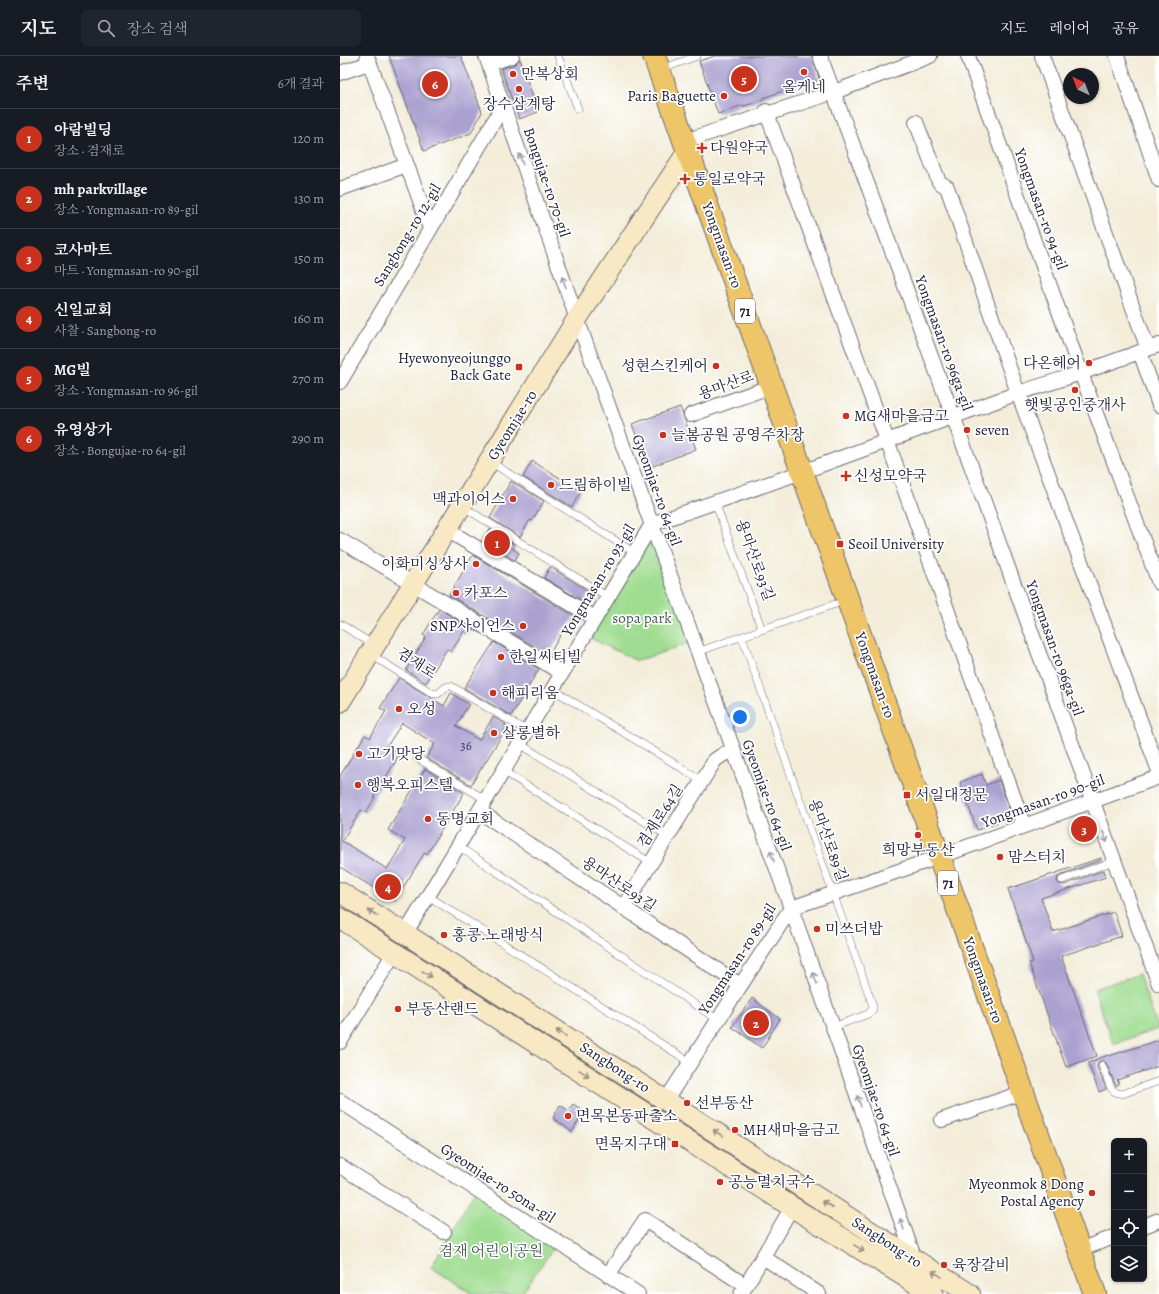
<!DOCTYPE html>
<html lang="ko">
<meta charset="utf-8">
<style>
body{margin:0;font-family:Alegreya,"Noto Serif KR",serif;background:#20242c;color:#f1f3f6}
.controls{position:absolute;right:12px;bottom:12px;display:grid;overflow:hidden;border-radius:6px;box-shadow:0 1px 3px #0004}
.controls button{width:36px;height:36px;display:grid;place-items:center;padding:0;border:0;border-bottom:1px solid #363941;background:#171b24;color:#f1f3f6;font:20px sans-serif}
.compass{position:absolute;left:723px;top:12px;width:36px;height:36px;border-radius:50%;background:#171b24;box-shadow:0 1px 3px #0004;rotate:317deg}
.you{position:absolute;left:400px;top:661px;width:14px;height:14px;margin:-10px;border:3px solid #fff;border-radius:50%;background:#1a73e8;box-shadow:0 0 0 6px #1a73e833}
.badge{display:grid;place-items:center;width:26px;height:26px;border-radius:50%;background:#c8321e;color:#fff;font-size:13px;font-weight:700}
.pin{position:absolute;translate:-50% -50%;border:2px solid #fff;box-shadow:0 1px 4px #0006}
.list{margin:0;padding:0;list-style:none}
h2{display:flex;justify-content:space-between;align-items:center;height:52px;margin:0;padding:0 16px;font-size:17px}
h2 small{font-size:13px;font-weight:400;color:#9ea1a6}
.list li{display:grid;grid-template-columns:26px 1fr auto;gap:12px;align-items:center;box-sizing:border-box;height:60px;padding:0 16px;border-top:1px solid #363941}
.list b{display:block;font-size:15px;white-space:nowrap}
.list p{margin:0;font-size:13px;white-space:nowrap;color:#9ea1a6}
.list em{font-size:13px;font-style:normal;color:#9ea1a6}
.icon{flex:none;width:22px;height:22px;fill:none;stroke:currentColor;stroke-width:2;stroke-linecap:round;stroke-linejoin:round}
.map{position:relative;flex:none;width:819px;height:1238px;overflow:hidden}
header{display:flex;align-items:center;gap:24px;box-sizing:border-box;height:56px;padding:0 20px;background:#171b24;border-bottom:1px solid #363941}
header strong{font-size:19px}
nav{display:flex;gap:22px;margin-inline-start:auto;font-size:14px}
.search{width:280px;height:36px;background:#20242c;display:flex;align-items:center;gap:10px;box-sizing:border-box;padding:0 14px;border-radius:6px;color:#9ea1a6;font-size:15px}
main{display:flex}
aside{flex:1;background:#171b24}
.map>svg:first-child{display:block}
</style>
<header>
<strong>지도</strong>
<div class="search"><svg class="icon" aria-label="search" viewBox="0 0 24 24"><circle cx="10" cy="10" r="6"/><path d="M15 15l6 6"/></svg>장소 검색</div>
<nav><a>지도</a><a>레이어</a><a>공유</a></nav>
</header>
<main>
<aside>
<h2>주변<small>6개 결과</small></h2>
<ul class="list">
<li><span class="badge">1</span><div><b>아람빌딩</b><p>장소 · 겸재로</p></div><em>120 m</em></li>
<li><span class="badge">2</span><div><b>mh parkvillage</b><p>장소 · Yongmasan-ro 89-gil</p></div><em>130 m</em></li>
<li><span class="badge">3</span><div><b>코사마트</b><p>마트 · Yongmasan-ro 90-gil</p></div><em>150 m</em></li>
<li><span class="badge">4</span><div><b>신일교회</b><p>사찰 · Sangbong-ro</p></div><em>160 m</em></li>
<li><span class="badge">5</span><div><b>MG빌</b><p>장소 · Yongmasan-ro 96-gil</p></div><em>270 m</em></li>
<li><span class="badge">6</span><div><b>유영상가</b><p>장소 · Bongujae-ro 64-gil</p></div><em>290 m</em></li>
</ul>
</aside>
<div class="map">
<svg width="819" height="1238" viewBox="0 0 819 1238">
<rect width="100%" height="100%" fill="#fff"/>
<filter id="ink" filterUnits="userSpaceOnUse"><feTurbulence type="fractalNoise" baseFrequency=".025" numOctaves="2"/><feDisplacementMap in="SourceGraphic" scale="8" xChannelSelector="R" yChannelSelector="G"/><feConvolveMatrix kernelMatrix="1 2 1 2 8 2 1 2 1" color-interpolation-filters="sRGB"/></filter>
<filter id="wash" filterUnits="userSpaceOnUse"><feTurbulence type="fractalNoise" baseFrequency=".012" numOctaves="4" result="noise"/><feDisplacementMap in="SourceGraphic" scale="16" xChannelSelector="R" yChannelSelector="G"/><feGaussianBlur stdDeviation="0.9" result="paint"/><feColorMatrix in="noise" values="0 0 0 0 0 0 0 0 0 0 0 0 0 0 0 0 0 1.4 0 .05"/><feComposite in="paint" operator="in"/></filter>
<g filter="url(#wash)">
<rect width="100%" height="100%" fill="#f3edd9"/>
<path fill="#a0dd92" stroke="#618066" d="M311,472L352,586L297,605L246,580Z
M799,918L818,973L773,988L754,933Z
M136,1133L218,1186L181,1238H132L91,1211Z"/>
<g id="blocks">
<path fill="#aaa1d0" d="M49,0H121L142,56L131,77L84,95Z
M375,0H472L479,22L477,25L460,31V29L423,42V43L411,48L403,50V49L378,58L359,5Z
M180,3L198,56L179,63L161,13L175,8Z
M340,351L356,393L308,412L292,368Z
M192,405L241,435L232,451L183,421Z
M171,425L204,445L192,465L190,464L180,481L150,462Z
M150,473L175,489L173,493L179,497L175,504L142,485Z
M133,499L234,560L227,572L225,571L209,599L109,539Z
M210,511L250,536L244,546L204,522Z
M99,553L132,573L128,578L124,575L111,596L107,593L86,627L66,614L86,581L83,579Z
M154,586L199,613L171,660L124,632Z
M59,622L104,650L111,637L129,648L116,670L139,684L153,661L166,668L165,670L167,671L131,729L86,702L95,688L62,667L47,690L60,698L34,740L35,741L26,757L21,754L2,785L47,813L65,784L48,774L85,713L124,737L87,798L85,796L55,845L0,811V720L25,679L30,682L46,655L40,652Z
M642,718L646,729L659,724L672,761L637,774L620,726Z
M761,802V804L720,819L718,821L717,825L719,828L724,829L764,814L766,821L701,842L713,876L774,856L782,880L721,900L757,1000L726,1011L689,907L693,906L668,833Z
M412,942L440,963L422,992L392,971Z
M819,984V1010L777,1024L779,1028L776,1030L766,1007L762,1004L758,1006L757,1011L766,1033L759,1036L748,1007L768,999L769,1000Z
M233,1048L244,1055L232,1076L213,1062L220,1049L228,1054Z"/>
</g>
</g>
<g filter="url(#ink)">
<use href="#blocks" fill-opacity="0" stroke="#6b6972" stroke-width="1"/>
<g fill="none" stroke-linecap="round" stroke-linejoin="round">
<g stroke="#6b6972" stroke-width="8">
<path id="lane" d="M218,0L238,53
M322,13L357,0
M149,405L295,497
M375,446L422,574
M122,450L268,541
M0,568L34,589
M402,581L533,950V953L528,958L493,971
M357,596L507,544
M30,598L92,637L98,638C102,635 105,629 111,630L187,675
M212,633L363,725
M180,688L328,780
M77,702L146,744
M163,715L311,807
M118,790L378,964
M722,824L774,805
M88,840L350,1006
M762,1009L771,1032L775,1036L782,1038L819,1025"/>
</g>
<g stroke="#6b6972" stroke-width="16">
<path id="street" d="M27,0L90,172
M146,0L237,263L451,852L575,1204
M480,0L613,360L819,928
M628,0L741,317L819,527
M702,0L808,293
M777,0L819,124
M149,8L172,0
M0,17L29,7
M426,55L547,384L684,770
M576,66L599,126L607,131L678,337L819,715
M345,85L497,35L590,0
M0,133L67,109
M800,296L819,349
M0,326L163,50
M351,359L432,330
M107,474L255,562
M0,484L222,617
M139,755L400,929
M283,852L375,704L384,698L393,695
M65,878L312,468L462,416L678,337L741,317L819,289
M0,986L54,897
M326,1044L451,852L599,801L819,721
M0,1045L298,1238
M602,1064L684,1036
M0,1110L104,1176
M804,1170L819,1164
M739,1194L774,1181
M423,1201L479,1238
M268,1219L305,1164L406,1230
M401,1238L452,1151"/>
</g>
<g stroke="#6b6972" stroke-width="22">
<path id="secondary" d="M0,646L237,263L348,95
M0,836L575,1204L630,1238
M0,862L452,1151L593,1238"/>
</g>
<g stroke="#6b6972" stroke-width="24">
<path id="primary" d="M314,0L755,1238"/>
</g>
<use href="#lane" stroke="#fff" stroke-width="7"/>
<use href="#street" stroke="#fff" stroke-width="14"/>
<use href="#secondary" stroke="#f8e8c3" stroke-width="20"/>
<use href="#primary" stroke="#eec569" stroke-width="22"/>
</g>
<defs><path id="oneway-shaft" d="M-6 0H5M1.5-3L5.5 0L1.5 3" fill="none" stroke-width="1.6" stroke-linecap="round" stroke-linejoin="round"/></defs>
<g stroke="#9c9ca7">
<use href="#oneway-shaft" transform="translate(181 103) rotate(-109)"/>
<use href="#oneway-shaft" transform="translate(224 226) rotate(-109)"/>
<use href="#oneway-shaft" transform="translate(765 781) rotate(70)"/>
<use href="#oneway-shaft" transform="translate(432 800) rotate(-110)"/>
<use href="#oneway-shaft" transform="translate(475 922) rotate(-109)"/>
<use href="#oneway-shaft" transform="translate(519 1045) rotate(-109)"/>
<use href="#oneway-shaft" transform="translate(562 1168) rotate(-109)"/>
</g>
<g stroke="#988f86">
<use href="#oneway-shaft" transform="translate(33 857) rotate(-147)"/>
<use href="#oneway-shaft" transform="translate(87 918) rotate(32)"/>
<use href="#oneway-shaft" transform="translate(221 977) rotate(-147)"/>
<use href="#oneway-shaft" transform="translate(244 1017) rotate(32)"/>
<use href="#oneway-shaft" transform="translate(378 1077) rotate(-147)"/>
<use href="#oneway-shaft" transform="translate(487 1148) rotate(-147)"/>
<use href="#oneway-shaft" transform="translate(519 1192) rotate(32)"/>
<use href="#oneway-shaft" transform="translate(597 1218) rotate(-149)"/>
</g>
</g>
<g fill="#c8321e" stroke="#fff" stroke-width="1.5">
<circle cx="464" cy="16" r="4"/>
<circle cx="173" cy="18" r="4"/>
<circle cx="179" cy="33" r="4"/>
<circle cx="384" cy="40" r="4"/>
<path d="M360 86h4v4h4v4h-4v4h-4v-4h-4v-4h4z"/>
<path d="M343 117h4v4h4v4h-4v4h-4v-4h-4v-4h4z"/>
<circle cx="749" cy="307" r="4"/>
<circle cx="376" cy="310" r="4"/>
<rect x="175" y="307" width="8" height="8" rx="2"/>
<circle cx="735" cy="334" r="4"/>
<circle cx="506" cy="360" r="4"/>
<circle cx="627" cy="374" r="4"/>
<circle cx="323" cy="379" r="4"/>
<path d="M504 414h4v4h4v4h-4v4h-4v-4h-4v-4h4z"/>
<circle cx="211" cy="429" r="4"/>
<circle cx="173" cy="443" r="4"/>
<rect x="496" y="484" width="8" height="8" rx="2"/>
<circle cx="136" cy="508" r="4"/>
<circle cx="116" cy="537" r="4"/>
<circle cx="183" cy="570" r="4"/>
<circle cx="161" cy="601" r="4"/>
<circle cx="153" cy="637" r="4"/>
<circle cx="59" cy="653" r="4"/>
<circle cx="154" cy="677" r="4"/>
<circle cx="19" cy="698" r="4"/>
<circle cx="18" cy="729" r="4"/>
<rect x="563" y="735" width="8" height="8" rx="2"/>
<circle cx="88" cy="763" r="4"/>
<circle cx="578" cy="779" r="4"/>
<circle cx="660" cy="801" r="4"/>
<circle cx="477" cy="873" r="4"/>
<circle cx="104" cy="879" r="4"/>
<circle cx="58" cy="953" r="4"/>
<circle cx="347" cy="1047" r="4"/>
<circle cx="228" cy="1060" r="4"/>
<circle cx="395" cy="1074" r="4"/>
<rect x="331" y="1084" width="8" height="8" rx="2"/>
<circle cx="380" cy="1126" r="4"/>
<circle cx="752" cy="1137" r="4"/>
<circle cx="604" cy="1209" r="4"/>
</g>
<g text-anchor="middle" dominant-baseline="central" stroke-width="3.5" stroke-linejoin="round" paint-order="stroke">
<g font-size="13" fill="#444260">
<text x="126" y="689">36</text>
</g>
<g fill="#fff" stroke="#646476" stroke-width="1">
<rect x="395" y="243" width="20" height="24" rx="3"/>
<rect x="598" y="815" width="20" height="24" rx="3"/>
</g>
<g font-size="14" font-weight="bold" fill="#22223b">
<text x="405" y="255">71</text>
<text x="608" y="827">71</text>
</g>
<g font-size="15" fill="#22223b" stroke="#fff" text-anchor="start">
<text x="181" y="18">만복상회</text>
<text x="464" y="31" text-anchor="middle">올케네</text>
<text x="376" y="40" text-anchor="end">Paris Baguette</text>
<text x="179" y="48" text-anchor="middle">장수삼계탕</text>
<text x="370" y="92">다원약국</text>
<text x="353" y="123">통일로약국</text>
<text x="171" y="302" text-anchor="end">Hyewonyeojunggo<tspan x="171" dy="17">Back Gate</tspan></text>
<text x="741" y="307" text-anchor="end">다온헤어</text>
<text x="368" y="310" text-anchor="end">성현스킨케어</text>
<text x="735" y="349" text-anchor="middle">햇빛공인중개사</text>
<text x="514" y="360">MG새마을금고</text>
<text x="635" y="374">seven</text>
<text x="331" y="379">늘봄공원 공영주차장</text>
<text x="514" y="420">신성모약국</text>
<text x="219" y="429">드림하이빌</text>
<text x="165" y="443" text-anchor="end">맥과이어스</text>
<text x="508" y="488">Seoil University</text>
<text x="128" y="508" text-anchor="end">이화미싱상사</text>
<text x="124" y="537">카포스</text>
<text x="175" y="570" text-anchor="end">SNP사이언스</text>
<text x="169" y="601">한일씨티빌</text>
<text x="161" y="637">해피리움</text>
<text x="67" y="653">오성</text>
<text x="162" y="677">살롱별하</text>
<text x="27" y="698">고기맛당</text>
<text x="26" y="729">행복오피스텔</text>
<text x="575" y="739">서일대정문</text>
<text x="96" y="763">동명교회</text>
<text x="578" y="794" text-anchor="middle">희망부동산</text>
<text x="668" y="801">맘스터치</text>
<text x="485" y="873">미쓰더밥</text>
<text x="112" y="879">홍콩.노래방식</text>
<text x="66" y="953">부동산랜드</text>
<text x="355" y="1047">선부동산</text>
<text x="236" y="1060">면목본동파출소</text>
<text x="403" y="1074">MH새마을금고</text>
<text x="327" y="1088" text-anchor="end">면목지구대</text>
<text x="388" y="1126">공능멸치국수</text>
<text x="744" y="1128" text-anchor="end">Myeonmok 8 Dong<tspan x="744" dy="17">Postal Agency</tspan></text>
<text x="612" y="1209">육장갈비</text>
</g>
<g font-size="15" fill="#22223b" stroke="#fff">
<text transform="translate(207 126) rotate(71)">Bongujae-ro 70-gil</text>
<text transform="translate(701 153) rotate(70)">Yongmasan-ro 94-gil</text>
<text transform="translate(67 179) rotate(-59)">Sangbong-ro 12-gil</text>
<text transform="translate(382 189) rotate(70)">Yongmasan-ro</text>
<text transform="translate(604 287) rotate(70)">Yongmasan-ro 96ga-gil</text>
<text transform="translate(386 329) rotate(-20)">용마산로</text>
<text transform="translate(172 369) rotate(-58)">Gyeomjae-ro</text>
<text transform="translate(317 434) rotate(70)">Gyeomjae-ro 64-gil</text>
<text transform="translate(415 504) rotate(70)">용마산로93길</text>
<text transform="translate(258 524) rotate(-59)">Yongmasan-ro 93-gil</text>
<text transform="translate(715 592) rotate(70)">Yongmasan-ro 96ga-gil</text>
<text transform="translate(77 607) rotate(33)">겸재로</text>
<text transform="translate(535 619) rotate(70)">Yongmasan-ro</text>
<text transform="translate(427 739) rotate(70)">Gyeomjae-ro 64-gil</text>
<text transform="translate(703 745) rotate(-20)">Yongmasan-ro 90-gil</text>
<text transform="translate(320 760) rotate(-58)">겸재로64길</text>
<text transform="translate(488 784) rotate(70)">용마산로89길</text>
<text transform="translate(279 828) rotate(34)">용마산로93길</text>
<text transform="translate(397 903) rotate(-57)">Yongmasan-ro 89-gil</text>
<text transform="translate(643 924) rotate(70)">Yongmasan-ro</text>
<text transform="translate(275 1011) rotate(33)">Sangbong-ro</text>
<text transform="translate(536 1044) rotate(71)">Gyeomjae-ro 64-gil</text>
<text transform="translate(158 1127) rotate(33)">Gyeomjae-ro 50na-gil</text>
<text transform="translate(547 1186) rotate(33)">Sangbong-ro</text>
</g>
<g font-size="15" fill="#485a55" stroke="#fff">
<text x="302" y="562">sopa park</text>
<text x="151" y="1195">겸재 어린이공원</text>
</g>
</g>
</svg>
<div class="controls">
<button>+</button>
<button>−</button>
<button><svg class="icon" aria-label="locate" viewBox="0 0 24 24"><circle cx="12" cy="12" r="6"/><path d="M12 2v4M12 18v4M2 12h4M18 12h4"/></svg></button>
<button><svg class="icon" aria-label="layers" viewBox="0 0 24 24"><path d="M12 4l9 5-9 5-9-5zM3 14l9 5 9-5"/></svg></button>
</div>
<svg class="compass" viewBox="-18 -18 36 36"><path d="M0-13l5 13h-10z" fill="#e53935"/><path d="M0 13l5-13h-10z" fill="#9ea1a6"/></svg>
<div class="you"></div>
<div class="pin badge" style="left:157px;top:487px">1</div>
<div class="pin badge" style="left:416px;top:967px">2</div>
<div class="pin badge" style="left:744px;top:773px">3</div>
<div class="pin badge" style="left:48px;top:831px">4</div>
<div class="pin badge" style="left:404px;top:23px">5</div>
<div class="pin badge" style="left:95px;top:28px">6</div>
</div>
</main>
